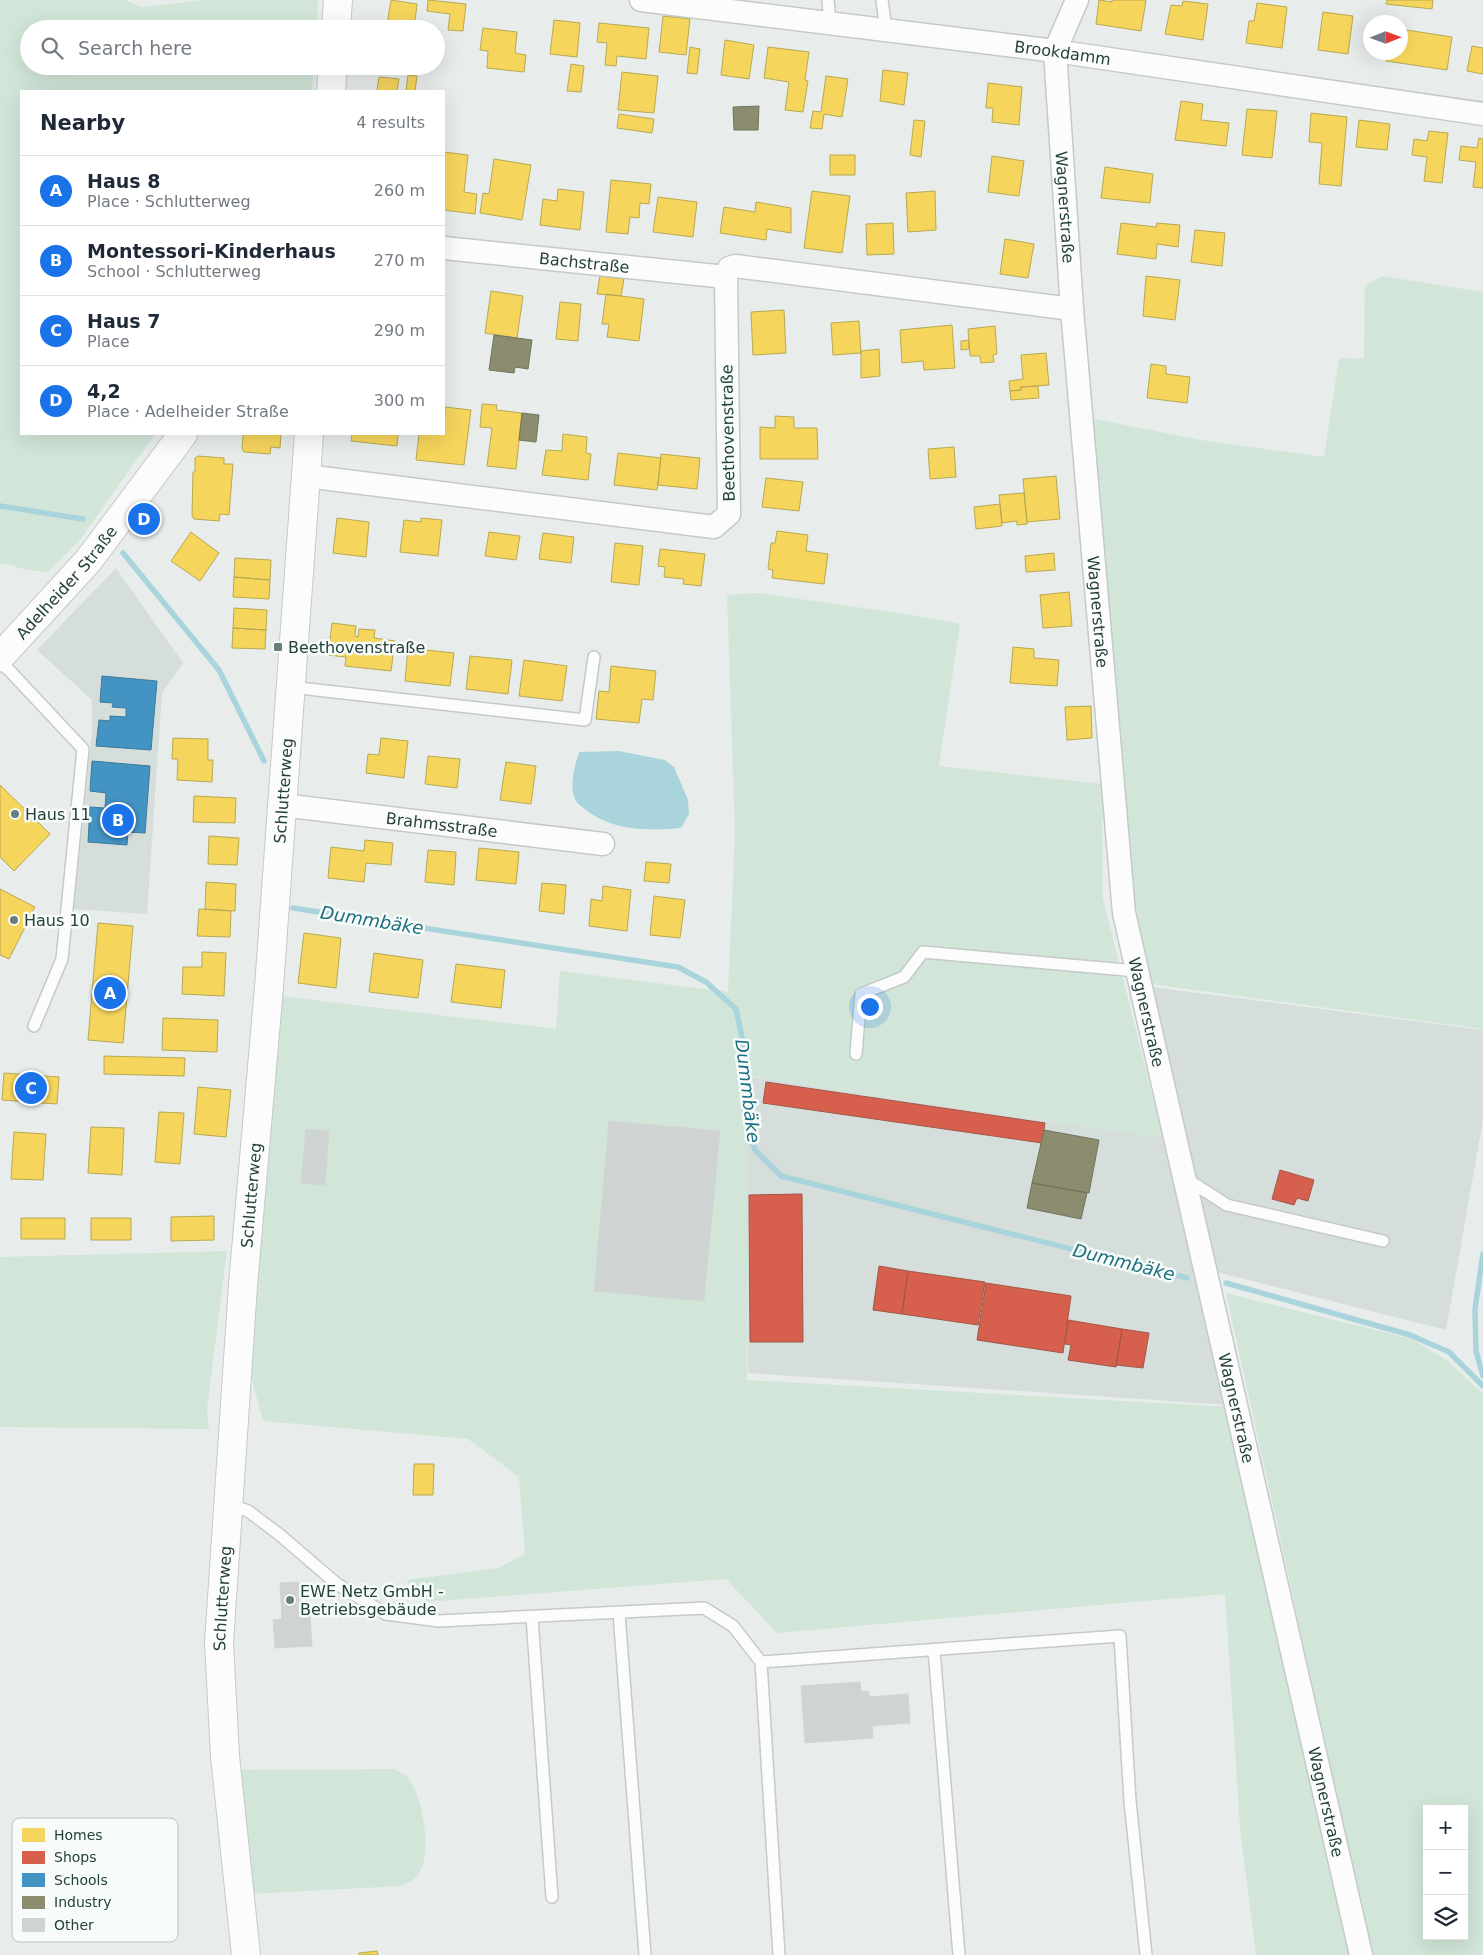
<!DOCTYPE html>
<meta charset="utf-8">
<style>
body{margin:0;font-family:"DejaVu Sans",sans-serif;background:#f2f2f3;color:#1f2937}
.controls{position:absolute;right:15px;bottom:15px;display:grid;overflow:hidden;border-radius:0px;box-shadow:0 5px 20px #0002}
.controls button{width:45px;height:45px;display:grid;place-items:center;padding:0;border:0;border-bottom:1px solid #e0e1e3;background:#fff;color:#1f2937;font:25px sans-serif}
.compass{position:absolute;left:1363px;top:15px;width:45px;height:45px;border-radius:50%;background:#fff;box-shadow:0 5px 20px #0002;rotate:89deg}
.you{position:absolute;left:869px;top:1006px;width:18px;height:18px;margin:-12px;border:4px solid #fff;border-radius:50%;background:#1a73e8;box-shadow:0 0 0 8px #1a73e833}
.badge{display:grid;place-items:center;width:32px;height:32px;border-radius:50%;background:#1a73e8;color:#fff;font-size:16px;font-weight:700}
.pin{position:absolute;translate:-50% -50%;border:2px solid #fff;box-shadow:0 1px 5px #0006}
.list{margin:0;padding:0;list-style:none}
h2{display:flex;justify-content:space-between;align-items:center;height:65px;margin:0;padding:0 20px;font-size:21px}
h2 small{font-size:16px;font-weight:400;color:#747a83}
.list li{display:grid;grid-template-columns:32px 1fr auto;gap:15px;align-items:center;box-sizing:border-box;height:70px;padding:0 20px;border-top:1px solid #e0e1e3}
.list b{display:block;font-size:19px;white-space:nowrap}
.list p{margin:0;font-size:16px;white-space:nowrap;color:#747a83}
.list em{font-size:16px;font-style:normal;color:#747a83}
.icon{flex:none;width:28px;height:28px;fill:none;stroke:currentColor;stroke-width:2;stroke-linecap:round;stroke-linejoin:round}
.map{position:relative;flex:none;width:1483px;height:1955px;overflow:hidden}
.search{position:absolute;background:#fff;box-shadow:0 5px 20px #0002;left:20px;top:20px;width:425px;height:55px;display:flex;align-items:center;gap:12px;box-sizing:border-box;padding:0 18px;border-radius:28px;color:#747a83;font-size:19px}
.panel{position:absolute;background:#fff;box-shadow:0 5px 20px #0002;left:20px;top:90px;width:425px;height:345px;border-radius:0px}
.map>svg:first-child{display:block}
</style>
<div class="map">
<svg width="1483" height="1955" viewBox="0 0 1483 1955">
<rect width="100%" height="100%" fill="#e8edeb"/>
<path fill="#d6dedb" d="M116,568L183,663L162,693L147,914L74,909L92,731V700L37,650Z
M1152,987L1483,1030V1120L1446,1330L1193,1266L1229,1405L748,1373L746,1076L1186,1141Z"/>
<path fill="#d1e6d8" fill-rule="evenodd" d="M0,0H125L142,7L205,0H318L316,29H29V66H314L312,91H21V434H155L80,540L48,572L27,570L7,564H0Z
M1382,276L1483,292V1029L1150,984L1135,904L1090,418L1201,440L1324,457L1339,358L1364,359L1365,286Z
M759,593L912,615L960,624L939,766L1104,784L1102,825L1103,899L1163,1138L747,1076V1380L1232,1407L1355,1955H1256L1240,1829L1225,1594L777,1633L726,1579L425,1602L406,1580L498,1568L525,1554L519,1477L468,1439L263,1421L250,1372L280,996L556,1029L560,971L728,992L735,832L727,595ZM609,1121L720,1131L704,1300L594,1290Z
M227,1251L207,1409L209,1429L0,1427V1257Z
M1226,1293L1412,1339L1448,1361L1483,1394V1955H1372ZM1427,1809H1464V1936H1427Z
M395,1769C399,1772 405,1774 408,1778C423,1796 435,1860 415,1878C412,1881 406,1883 402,1886L250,1894L241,1770Z"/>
<path fill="#a9d4db" d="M619,751L665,760L674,767L688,800L689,814L681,828C649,831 611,831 585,809C582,807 578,804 576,801C568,787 575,766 579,752Z"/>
<path fill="#f6d55c" stroke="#b7a952" d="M391,0L417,4L414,29H378L379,24H387Z
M428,0L466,4L463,31L448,30L450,14L427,11Z
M1099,0L1112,2V0H1146L1141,31L1096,24Z
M1387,0H1433L1432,9L1386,4Z
M1183,1L1208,4L1203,40L1165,34L1171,5L1182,6Z
M1257,3L1287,7L1282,48L1246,43L1249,21H1254Z
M1323,12L1353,16L1348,54L1318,50Z
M663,16L690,19L686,55L659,52Z
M554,20L580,23L577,57L550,54Z
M599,23L649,28L646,59L617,56L616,66L605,65L607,43L597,42Z
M483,28L517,32L515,53L526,55L524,72L487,68L488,51L480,50Z
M1400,29L1452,37L1447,70L1386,61L1387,52H1400Z
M725,40L754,45L749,79L721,75Z
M1472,46L1483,48V74L1467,71Z
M690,47L700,49L697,74L687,73Z
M768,47L809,52L805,80L808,81L803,112L785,110L789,82L764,78Z
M571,64L584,66L581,92L567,91Z
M883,70L908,73L904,105L880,101Z
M622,72L658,76L654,113L618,110Z
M408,75L417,76L415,91H406Z
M826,76L848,79L842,117L824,114L822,129L810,128L813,111L821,112Z
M379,77L399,79L397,91H377Z
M988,83L1022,87L1019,125L992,122L993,108H986Z
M1181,101L1203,104L1201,120L1229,123L1226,146L1175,140Z
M1247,109L1277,111L1272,158L1242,155Z
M1311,113L1347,117L1341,186L1319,184L1322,143L1309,142Z
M619,114L654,119L652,133L617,128Z
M914,120L925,121L921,157L910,155Z
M1359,120L1390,124L1387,150L1356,147Z
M1429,131L1448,133L1442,183L1424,181L1427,157L1412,155L1414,139L1427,141Z
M1479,138L1483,139V188L1473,187L1476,162L1459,160L1461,146L1477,148Z
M444,152L468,155L464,192L477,194L475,214L444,210Z
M830,155H855V175H830Z
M992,156L1024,161L1019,196L988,192Z
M494,159L531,165L522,220L480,213L483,193L489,194Z
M1105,167L1153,174L1150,203L1101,198Z
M611,180L651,184L649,204L640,203L639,218L630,217L628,234L606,232Z
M558,189L584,192L580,230L540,225L543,199L557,201Z
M812,191L850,196L842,253L804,248Z
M935,191L936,230L908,232L906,193Z
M658,197L697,202L693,237L653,232Z
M756,202L791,208V233L767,229L766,240L720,233L724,207L755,212Z
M893,223L894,254L867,255L866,224Z
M1121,223L1156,227L1157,223L1180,225L1178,247L1157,244L1156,259L1117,254Z
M1195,230L1225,233L1222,266L1191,262Z
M1005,239L1034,244L1028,278L1000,274Z
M600,276L624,279L621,296L597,294Z
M1146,276L1180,280L1175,320L1143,316Z
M491,291L523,296L517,338L485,333Z
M606,294L644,299L639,341L607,337L609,324H602Z
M560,302L581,304L578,341L556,339Z
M784,310L786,353L753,355L751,312Z
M859,321L861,353L833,355L831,323Z
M952,325L955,368L924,370L923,361L902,363L900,330Z
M995,326L997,354L993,355L994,362L981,363L980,356H970L968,329Z
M969,340V349L961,350V341Z
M879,349L880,376L861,378V351Z
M1046,353L1049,385L1021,387V390L1010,391L1009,381L1023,379L1021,355Z
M1151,364L1166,366V374L1190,377L1187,403L1147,398Z
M1038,386L1039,398L1011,400L1010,391L1021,390V387Z
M482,404L497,405L496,410L522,413L516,469L487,466L492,428L480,427Z
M445,407L471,410L464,465L416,460L419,434H444Z
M775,416L794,417V428H817L818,459H760V427L775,428Z
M241,434H281L280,448L271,447L270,454L244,452L242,449L243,435Z
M352,434H398L397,446L351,441Z
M563,434L587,437L586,453L591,454L588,480L542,475L546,450L562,451Z
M954,447L956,477L930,479L928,449Z
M618,453L661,458L657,490L614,485Z
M661,454L700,458L697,489L658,485Z
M198,456L224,458V464H233L229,515L220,514L219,521L194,519L192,516L193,472H195V458Z
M1056,476L1060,519L1027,522L1023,479Z
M766,478L803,482L799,511L762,507Z
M1024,493L1027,524L1017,525V521L1002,523L999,495Z
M1000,504L1002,526L976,529L974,507Z
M337,518L369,522L366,557L333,553Z
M421,518L442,520L438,556L400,552L404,520L421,522Z
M777,531L808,535L806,551L828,554L824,584L772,578L773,570L768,569L771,543H775Z
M191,532L219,553L200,581L171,561Z
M489,532L520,536L516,560L485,556Z
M543,533L574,537L571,563L539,559Z
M615,543L643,546L639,585L611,582Z
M660,549L705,554L701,586L683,584L684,579L664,577L665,567L658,566Z
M1054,553L1055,570L1026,572L1025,556Z
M235,558L271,560L270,580L234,577Z
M234,577L270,580L269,599L233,597Z
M1069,592L1072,626L1043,628L1040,595Z
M234,608L267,610L266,630L233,628Z
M332,623L356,626L355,636L358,637L359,629L375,630L374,638L395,641L391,671L345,666L346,657L328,655Z
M233,628L266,630L265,649L232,648Z
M1013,647L1034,649V658L1059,660L1057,686L1010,683Z
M408,648L454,653L450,686L405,681Z
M470,656L512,660L508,694L466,689Z
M524,660L567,666L562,701L519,696Z
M611,666L656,671L653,700L642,699L639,723L596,719L599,691L609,692Z
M1091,706L1092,738L1067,740L1065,707Z
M173,738L208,739V760H213L212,782L177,780L178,759H172Z
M381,738L408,741L404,778L366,773L368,754L379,755Z
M428,756L460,759L457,788L425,784Z
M506,762L536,766L531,804L500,800Z
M0,785L50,834L14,871L0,857Z
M194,796L236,798L235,823L193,822Z
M209,836L239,838L237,865L208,864Z
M365,840L393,843L391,865L366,863L364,882L328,878L331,847L364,851Z
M479,848L519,852L516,884L476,880Z
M428,850L456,852L454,885L425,882Z
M646,862L671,864L669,883L644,881Z
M206,882L236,884L235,911L205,909Z
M542,883L566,885L564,914L539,911Z
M603,886L631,890L627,931L589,926L591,899L602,901Z
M0,889L35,907L9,959L0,955Z
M654,896L685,900L680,938L650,935Z
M199,909L231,911L230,937L197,936Z
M98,923L133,926L123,1043L88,1040Z
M304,933L341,938L336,988L298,983Z
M202,952L226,953L224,996L182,994L183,967H202Z
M374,953L423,960L418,998L369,992Z
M456,964L505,970L501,1008L451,1002Z
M163,1018L218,1020L217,1052L162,1050Z
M104,1056L185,1058L184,1076L104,1074Z
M4,1073L59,1077L57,1104L2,1100Z
M198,1087L231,1090L226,1137L194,1134Z
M159,1112L184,1113L180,1164L155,1162Z
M91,1127L124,1128L122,1175L88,1173Z
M14,1132L46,1134L43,1180L11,1179Z
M214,1216V1240L171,1241V1217Z
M21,1218H65V1239H21Z
M91,1218H131V1240H91Z
M414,1464H434L433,1495H413Z
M377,1951L378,1955H359V1953Z"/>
<path fill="#d6604d" stroke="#a15747" d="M766,1082L1045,1123L1042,1143L763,1103Z
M1280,1170L1314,1180L1308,1201L1297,1198L1294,1205L1272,1199Z
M802,1194L803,1342H750L749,1195Z
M879,1266L908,1271L902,1314L873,1310Z
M908,1271L985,1282L978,1325L902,1314Z
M986,1283L1071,1296L1063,1353L977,1340Z
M1068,1320L1122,1329L1116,1367L1068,1360L1071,1345L1065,1344Z
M1122,1329L1149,1333L1143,1368L1116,1365Z"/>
<path fill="#4393c3" stroke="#3a7b9a" d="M102,676L157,681L151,750L96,746L99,720L110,721V716L126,717V708L112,707L113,703L100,702Z
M92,761L150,766L145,833L128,832L127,845L88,842L90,807L105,808L106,793L90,791Z"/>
<path fill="#8c8c6e" stroke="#6d765e" d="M759,106L758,130H734L733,107Z
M494,335L532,340L528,369L515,367L514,373L489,370Z
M522,413L539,415L536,442L519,440Z
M1044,1130L1099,1140L1089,1193L1032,1183Z
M1032,1183L1087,1193L1081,1219L1027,1208Z"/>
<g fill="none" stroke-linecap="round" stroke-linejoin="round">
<path stroke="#a9d4db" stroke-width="5.5" d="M0,506L83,519
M123,553L219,670L264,761
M293,908L678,967L706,982L736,1009L747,1061L751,1139L755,1150L781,1176L1187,1278
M1483,1254L1475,1309L1476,1351L1483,1376
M1226,1283L1410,1335L1449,1352L1483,1386"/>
</g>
<path fill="#cfd4d2" stroke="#d1d6d4" d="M609,1121L720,1131L704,1301L594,1291Z
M306,1129L329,1131L325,1185L301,1183Z
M299,1582L302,1617L310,1616L312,1646L275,1648L273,1620L282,1619L280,1583Z
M860,1682L861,1692L869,1691V1697L908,1694L910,1723L872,1726L873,1738L805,1743L801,1686Z"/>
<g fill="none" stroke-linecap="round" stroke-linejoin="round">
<g stroke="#c5cac8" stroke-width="14">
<path id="service" d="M828,0L830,23
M882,0L886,30
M0,664L8,669L83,749L62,959L34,1026
M290,687L585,720L594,657
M856,1054L861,994L904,977L923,952L1137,971
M1185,1178L1227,1205L1383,1241
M229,1504L248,1511L280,1535L337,1584L386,1614L439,1621L704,1608L733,1626L761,1662L779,1955
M619,1613L645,1955
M532,1617L552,1897
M934,1650L959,1955
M761,1662L1120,1636L1130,1801L1146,1955"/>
</g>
<g stroke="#c5cac8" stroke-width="25">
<g id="minor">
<path id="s1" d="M641,0L1055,51L1483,114"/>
<path id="s2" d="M1077,0L1055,51L1072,309L1124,913L1361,1955"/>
<path id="s3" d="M444,248L726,277"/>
<path d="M306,476L714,527L729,514L726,277L729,268L735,266L1072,309"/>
<path id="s4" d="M282,805L603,844"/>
</g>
</g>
<g stroke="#c5cac8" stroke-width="30">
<g id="tertiary">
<path d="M336,29L338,0"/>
<path d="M331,91L333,66"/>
<path id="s5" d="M0,657L88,561L183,434"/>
<path id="s6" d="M246,1955L225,1756L219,1643L243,1285L269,987L309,434"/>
</g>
</g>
<use href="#service" stroke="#fcfcfc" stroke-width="11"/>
<use href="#minor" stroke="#fcfcfc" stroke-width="22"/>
<use href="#tertiary" stroke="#fcfcfc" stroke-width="28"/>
</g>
<g fill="#697e78" stroke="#f7fbf9" stroke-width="2">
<rect x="273" y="642" width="10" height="10" rx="2.5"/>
<circle cx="15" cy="814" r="5"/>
<circle cx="14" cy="920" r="5"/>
<circle cx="290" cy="1600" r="5"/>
</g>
<g text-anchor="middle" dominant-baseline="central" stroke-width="5" stroke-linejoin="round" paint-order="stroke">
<g font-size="16" fill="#24423a" stroke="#f7fbf9">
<text stroke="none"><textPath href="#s1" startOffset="425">Brookdamm</textPath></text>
<text stroke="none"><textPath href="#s2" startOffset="212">Wagnerstraße</textPath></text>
<text stroke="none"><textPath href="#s3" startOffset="141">Bachstraße</textPath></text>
<text transform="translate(728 433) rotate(-91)">Beethovenstraße</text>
<text stroke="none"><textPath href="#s5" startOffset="100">Adelheider Straße</textPath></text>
<text stroke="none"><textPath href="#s2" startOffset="618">Wagnerstraße</textPath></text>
<text stroke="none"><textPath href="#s6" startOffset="1168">Schlutterweg</textPath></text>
<text stroke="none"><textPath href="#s4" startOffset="161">Brahmsstraße</textPath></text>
<text stroke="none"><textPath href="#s2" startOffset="1022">Wagnerstraße</textPath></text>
<text stroke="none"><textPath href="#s6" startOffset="762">Schlutterweg</textPath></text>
<text stroke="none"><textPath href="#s2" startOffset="1428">Wagnerstraße</textPath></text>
<text stroke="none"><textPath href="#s6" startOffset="358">Schlutterweg</textPath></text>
<text stroke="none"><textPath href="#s2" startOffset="1832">Wagnerstraße</textPath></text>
</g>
<g font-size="16" fill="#24423a" stroke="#f7fbf9" text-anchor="start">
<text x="288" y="647">Beethovenstraße</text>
<text x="25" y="814">Haus 11</text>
<text x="24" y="920">Haus 10</text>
<text x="300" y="1591">EWE Netz GmbH -<tspan x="300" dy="18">Betriebsgebäude</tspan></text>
</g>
<g font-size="18" font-style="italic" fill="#1c6f80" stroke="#f7fbf9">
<text transform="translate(372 920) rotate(9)">Dummbäke</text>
<text transform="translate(748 1091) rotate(83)">Dummbäke</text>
<text transform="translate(1124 1262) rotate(14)">Dummbäke</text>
</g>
</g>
<rect x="12" y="1818" width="166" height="124" rx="8" fill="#f7fbf9" stroke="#b8c4c0" stroke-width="1"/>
<rect x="22" y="1828" width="23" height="14" fill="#f6d55c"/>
<rect x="22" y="1851" width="23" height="13" fill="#d6604d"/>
<rect x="22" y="1873" width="23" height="14" fill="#4393c3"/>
<rect x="22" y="1896" width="23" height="13" fill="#8c8c6e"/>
<rect x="22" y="1918" width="23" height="14" fill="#cfd4d2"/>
<g font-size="14" fill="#24423a">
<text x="54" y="1840">Homes</text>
<text x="54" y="1862">Shops</text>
<text x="54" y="1885">Schools</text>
<text x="54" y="1907">Industry</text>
<text x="54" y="1930">Other</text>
</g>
</svg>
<div class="controls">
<button>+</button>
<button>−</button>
<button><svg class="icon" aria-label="layers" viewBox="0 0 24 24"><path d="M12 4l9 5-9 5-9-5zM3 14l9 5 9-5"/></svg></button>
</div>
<svg class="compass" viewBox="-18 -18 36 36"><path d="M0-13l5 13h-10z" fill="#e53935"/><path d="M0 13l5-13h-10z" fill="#747a83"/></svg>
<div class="you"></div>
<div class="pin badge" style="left:110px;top:993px">A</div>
<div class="pin badge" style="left:118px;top:820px">B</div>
<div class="pin badge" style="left:31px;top:1088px">C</div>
<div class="pin badge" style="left:144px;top:519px">D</div>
<div class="search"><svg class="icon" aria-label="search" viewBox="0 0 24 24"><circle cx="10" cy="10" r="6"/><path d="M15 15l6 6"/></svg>Search here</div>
<section class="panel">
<h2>Nearby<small>4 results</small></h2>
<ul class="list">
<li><span class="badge">A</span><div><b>Haus 8</b><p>Place · Schlutterweg</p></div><em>260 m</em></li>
<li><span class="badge">B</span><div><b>Montessori-Kinderhaus</b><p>School · Schlutterweg</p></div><em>270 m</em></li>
<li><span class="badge">C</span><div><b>Haus 7</b><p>Place</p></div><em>290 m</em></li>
<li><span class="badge">D</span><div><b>4,2</b><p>Place · Adelheider Straße</p></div><em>300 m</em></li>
</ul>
</section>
</div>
